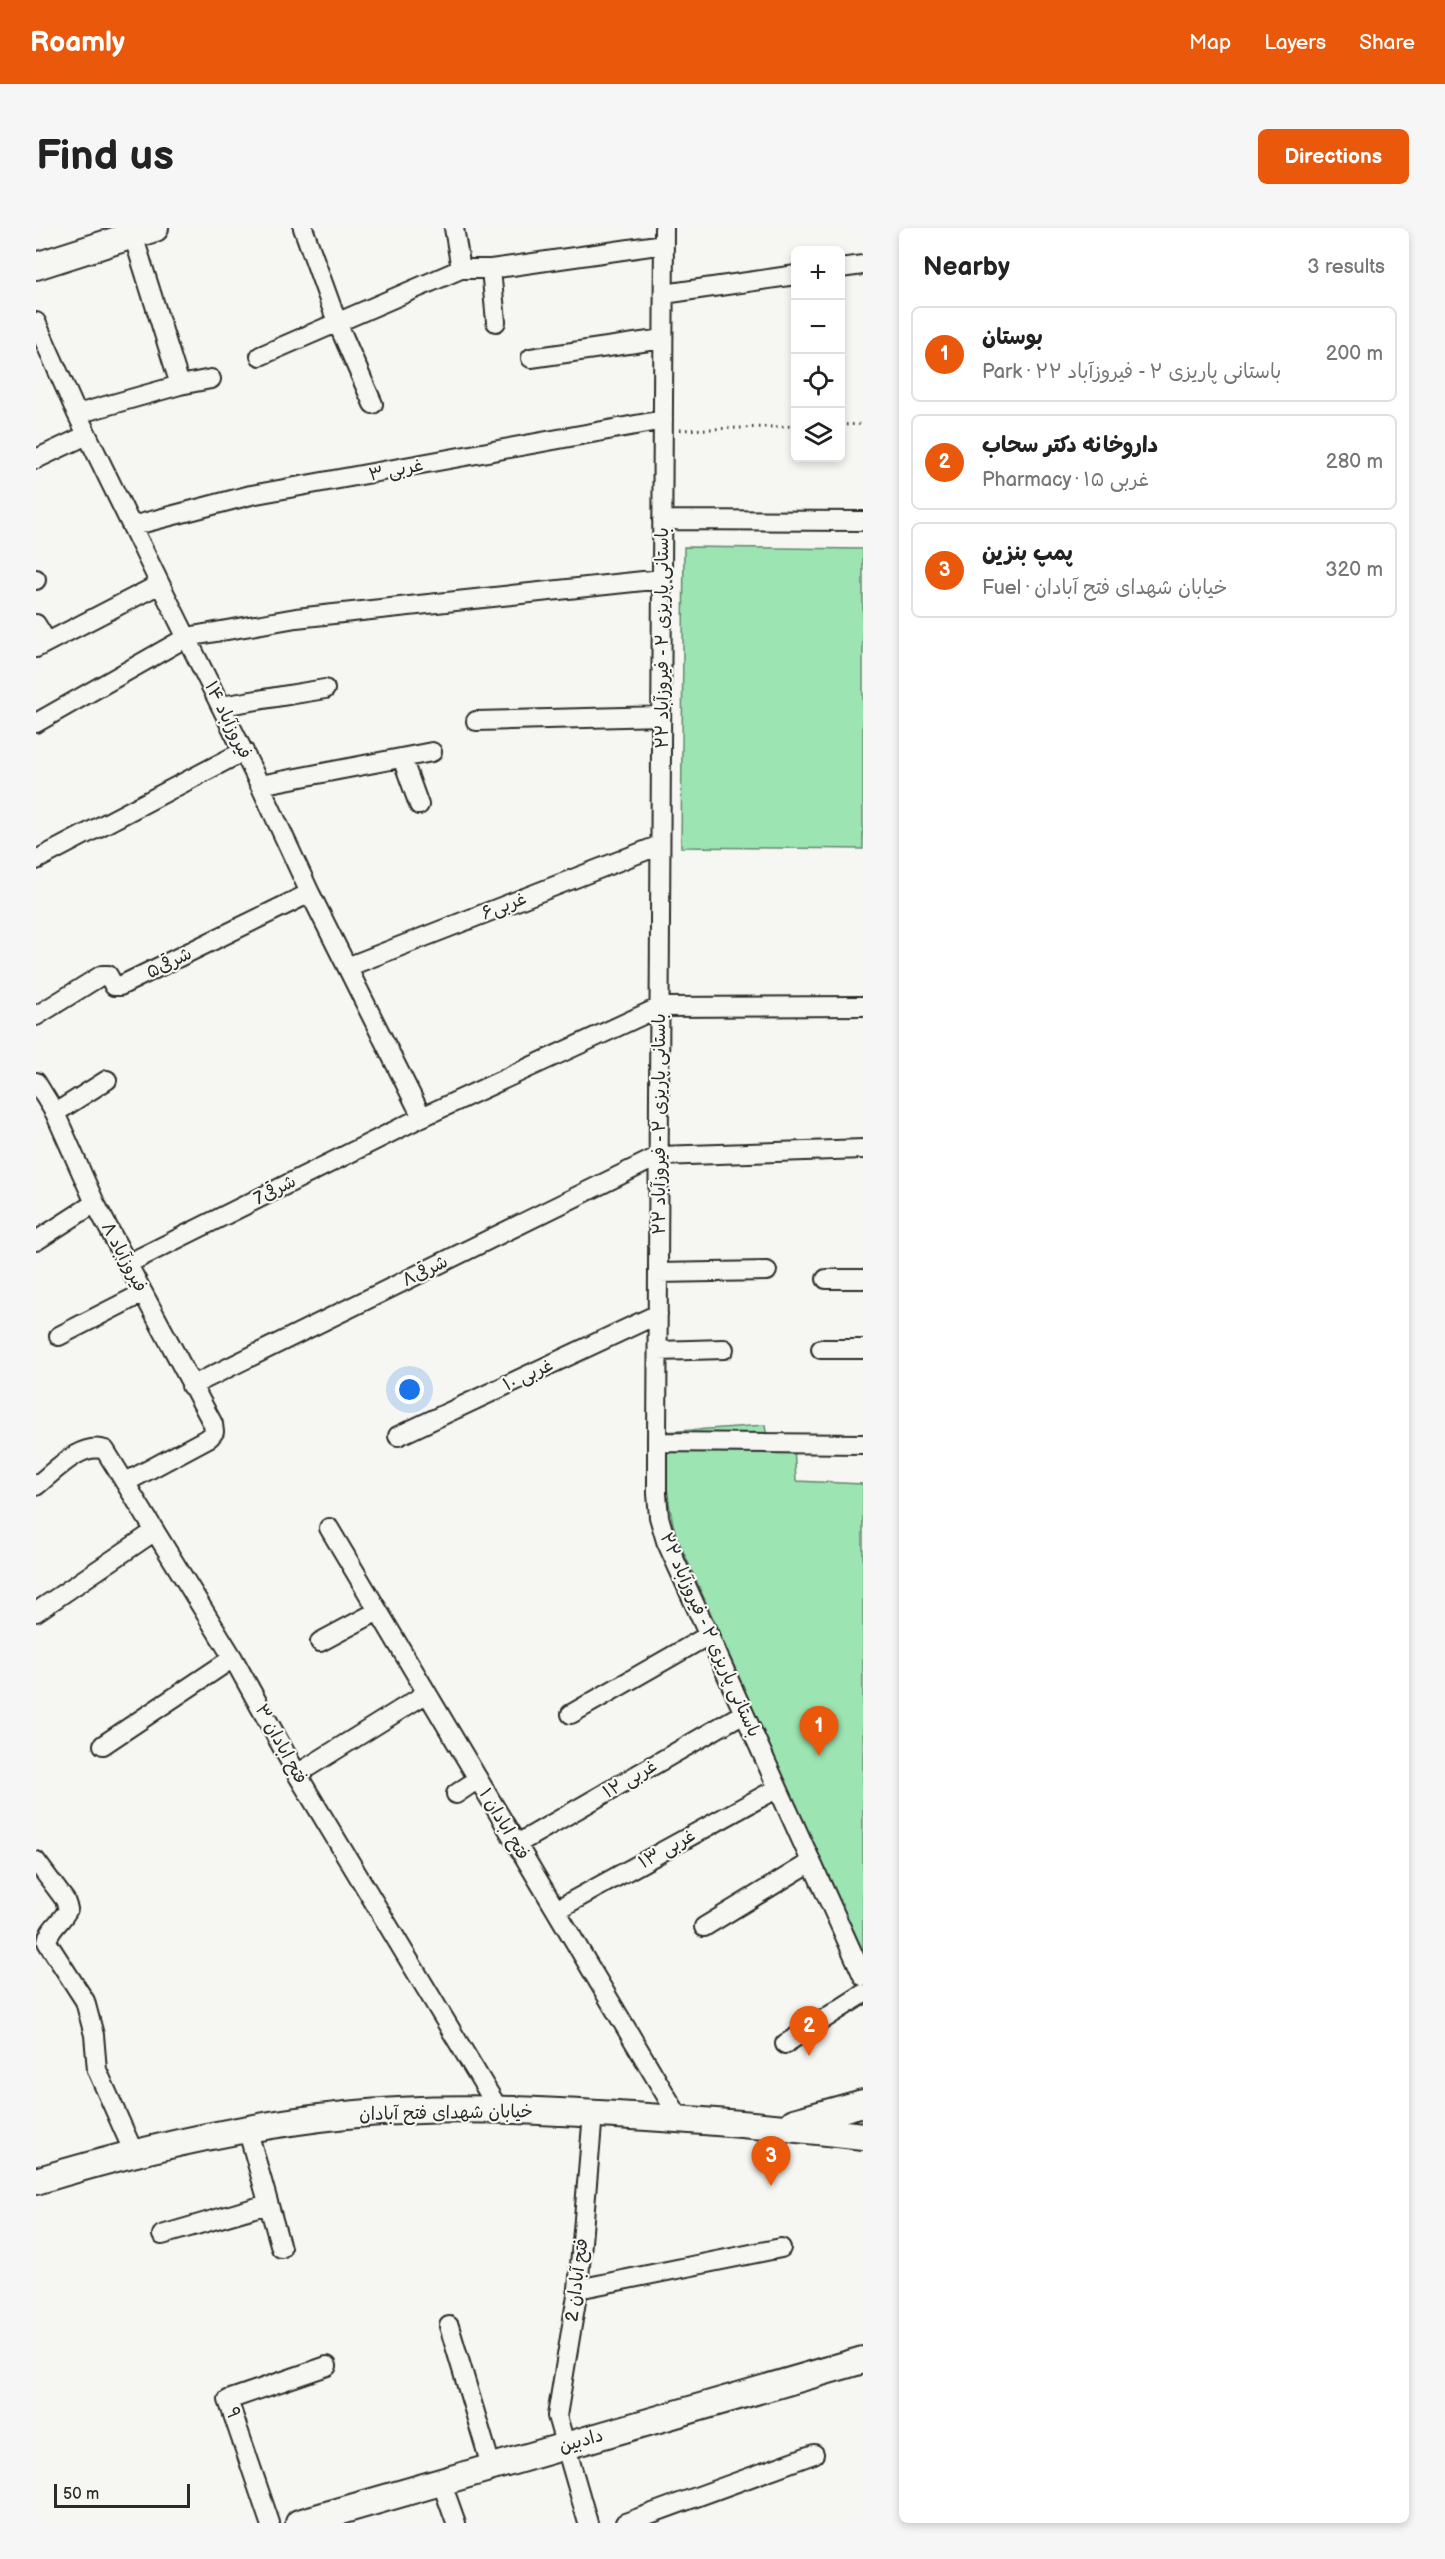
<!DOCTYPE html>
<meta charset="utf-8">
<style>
body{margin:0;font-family:"Balsamiq Sans","Playpen Sans Arabic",sans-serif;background:#f6f6f6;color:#222}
.controls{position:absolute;right:18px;top:18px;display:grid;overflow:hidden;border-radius:9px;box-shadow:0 3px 9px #0003}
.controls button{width:54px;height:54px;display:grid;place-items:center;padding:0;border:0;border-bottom:2px solid #e0e0e0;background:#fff;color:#222;font:30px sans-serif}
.scale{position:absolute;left:18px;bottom:15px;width:136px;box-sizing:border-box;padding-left:6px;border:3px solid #2b2b2b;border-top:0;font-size:16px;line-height:21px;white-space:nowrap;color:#2b2b2b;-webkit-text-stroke:4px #f6f6f2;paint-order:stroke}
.you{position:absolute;left:374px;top:1162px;width:21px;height:21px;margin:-15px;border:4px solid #fff;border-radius:50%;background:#1a73e8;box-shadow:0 0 0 9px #1a73e833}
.badge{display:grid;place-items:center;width:39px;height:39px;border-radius:50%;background:#ea580c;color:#fff;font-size:20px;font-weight:700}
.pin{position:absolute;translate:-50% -50px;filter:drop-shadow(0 2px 3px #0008)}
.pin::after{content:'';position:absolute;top:32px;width:21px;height:18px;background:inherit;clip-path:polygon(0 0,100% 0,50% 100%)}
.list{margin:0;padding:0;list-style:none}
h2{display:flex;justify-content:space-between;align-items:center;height:78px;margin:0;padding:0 24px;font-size:26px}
h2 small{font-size:20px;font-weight:400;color:#767676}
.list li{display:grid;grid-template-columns:39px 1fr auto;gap:18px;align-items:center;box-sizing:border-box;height:96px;margin:0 12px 12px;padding:0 12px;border:2px solid #e0e0e0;border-radius:9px}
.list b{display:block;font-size:22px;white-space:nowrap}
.list p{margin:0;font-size:20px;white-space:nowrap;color:#767676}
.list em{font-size:20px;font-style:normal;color:#767676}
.icon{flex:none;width:33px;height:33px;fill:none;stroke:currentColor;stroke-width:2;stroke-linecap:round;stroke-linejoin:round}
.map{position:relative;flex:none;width:827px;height:2295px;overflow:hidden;border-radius:9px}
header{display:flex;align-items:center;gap:36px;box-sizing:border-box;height:84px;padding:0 30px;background:#ea580c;color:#fff}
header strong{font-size:28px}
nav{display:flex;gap:33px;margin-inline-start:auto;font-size:21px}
.intro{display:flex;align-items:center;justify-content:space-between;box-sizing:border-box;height:144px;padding:0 36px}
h1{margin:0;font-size:42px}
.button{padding:15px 27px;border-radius:9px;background:#ea580c;color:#fff;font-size:21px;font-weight:700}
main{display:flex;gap:36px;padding:0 36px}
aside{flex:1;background:#fff;border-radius:9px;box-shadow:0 3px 9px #0003}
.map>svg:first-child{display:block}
</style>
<header>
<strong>Roamly</strong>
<nav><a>Map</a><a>Layers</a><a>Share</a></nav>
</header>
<div class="intro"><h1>Find us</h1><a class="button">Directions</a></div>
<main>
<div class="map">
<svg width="827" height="2295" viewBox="0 0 827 2295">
<rect width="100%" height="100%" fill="#f6f6f2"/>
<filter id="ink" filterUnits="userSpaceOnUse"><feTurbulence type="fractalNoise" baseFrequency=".0167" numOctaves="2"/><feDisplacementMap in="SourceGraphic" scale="12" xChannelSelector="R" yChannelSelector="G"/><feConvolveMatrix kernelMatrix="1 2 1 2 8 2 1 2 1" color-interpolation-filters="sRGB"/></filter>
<g filter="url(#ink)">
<path fill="#9ce4b2" stroke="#64886e" stroke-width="1.5" d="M648,319L827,321V621L645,619Z
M729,1197L732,1218H758L760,1253L827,1256V1729L640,1307C630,1273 629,1239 629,1204Z"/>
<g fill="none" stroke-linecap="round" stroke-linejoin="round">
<g stroke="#2b2b2b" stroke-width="22">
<path id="street" d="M267,0L301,94L337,176
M418,0L425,41
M628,0L621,1214V1266L623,1289L630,1313L827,1748
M97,7L144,157
M804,40L827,37
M455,41L460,94
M628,66L760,47
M0,94L41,186L124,356L224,557L274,665L386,889
M224,128L425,41H455L628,16
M495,130L627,111
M41,186L144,157L175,151
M0,231L51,207
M626,292L827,293
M96,298L215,267L627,192
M0,352V351
M0,396L11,414
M0,420L124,356
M185,478L289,461
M440,493L625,488
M0,495L151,409L260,390L626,351
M366,530L383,577
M224,557L396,524
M0,632L208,523
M311,739L624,617
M0,788L66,747H72L78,758H84L274,665
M0,854L19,885L59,975L177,1196L178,1204L174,1209L90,1254
M19,885L71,852
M0,1013L59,975
M93,1035L386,889L624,779L827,778
M622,1045L731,1043
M790,1051H827
M23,1108L107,1065
M785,1121H827
M622,1123L688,1121
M155,1158L623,928L827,921
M362,1208L622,1086
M621,1214L827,1216
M0,1258C18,1244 45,1213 69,1222L197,1430L261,1546L463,1882
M293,1300L644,1891
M0,1384L119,1303
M284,1414L342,1383
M535,1486L673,1407
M67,1517L197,1430
M261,1546L391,1465
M420,1566L442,1551
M481,1616L708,1485
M0,1633L29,1672L32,1681C26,1694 13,1700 11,1714L49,1773L58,1807L61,1842L98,1925
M520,1682L742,1560
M668,1699L775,1634
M749,1816L827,1766
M211,1900L245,2020
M126,2007L232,1976
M542,2061L745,2020
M413,2098L455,2238
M405,2253L420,2295
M234,2295L192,2172L291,2138
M552,2295L521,2188L542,2061L557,1885
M589,2295L778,2226"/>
</g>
<g stroke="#2b2b2b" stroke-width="30">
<path id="secondary" d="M0,38L119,0
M758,1894L827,1875
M0,1953C101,1922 205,1898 310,1887C405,1877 502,1882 596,1888C673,1893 750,1899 827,1908
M263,2295L827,2132"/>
</g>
<path stroke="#2b2b2b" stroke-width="3" stroke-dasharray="1.5 4.5" stroke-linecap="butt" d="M804,197L827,196
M644,202L760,198"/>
<use href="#street" stroke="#f6f6f2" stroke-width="18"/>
<use href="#secondary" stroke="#f6f6f2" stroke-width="26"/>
</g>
</g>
<g text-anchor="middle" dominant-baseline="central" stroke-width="4.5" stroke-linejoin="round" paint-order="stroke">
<g font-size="18" fill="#2b2b2b" stroke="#f6f6f2">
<text transform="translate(360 242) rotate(-11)">غربی ۳</text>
<text transform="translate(626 410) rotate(-90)">باستانی پاریزی ۲ - فیروزآباد ۲۲</text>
<text transform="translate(192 492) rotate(64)">فیروزآباد ۱۴</text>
<text transform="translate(468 678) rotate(-21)">غربی۶</text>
<text transform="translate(133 735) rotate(-26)">شرقی۵</text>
<text transform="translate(623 896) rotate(-90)">باستانی پاریزی ۲ - فیروزآباد ۲۲</text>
<text transform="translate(239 962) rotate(-27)">شرقی7</text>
<text transform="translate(88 1029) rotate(62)">فیروزآباد ۸</text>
<text transform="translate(389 1043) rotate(-26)">شرقی۸</text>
<text transform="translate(492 1147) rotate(-25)">غربی ۱۰</text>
<text transform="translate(674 1407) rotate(66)">باستانی پاریزی ۲ - فیروزآباد ۲۲</text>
<text transform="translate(245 1516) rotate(61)">فتح ابادان ۳</text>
<text transform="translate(594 1551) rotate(-30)">غربی ۱۲</text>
<text transform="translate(468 1596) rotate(59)">فتح ابادان ۱</text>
<text transform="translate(631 1621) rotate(-29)">غربی ۱۳</text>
<text transform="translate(410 1885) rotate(-1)">خیابان شهدای فتح آبادان</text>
<text transform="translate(541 2052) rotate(-83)">فتح آبادان 2</text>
<text transform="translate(197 2185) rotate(76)">۹</text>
<text transform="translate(545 2213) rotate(-16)">دادبین</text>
</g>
</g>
</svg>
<div class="controls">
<button>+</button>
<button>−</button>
<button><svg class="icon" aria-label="locate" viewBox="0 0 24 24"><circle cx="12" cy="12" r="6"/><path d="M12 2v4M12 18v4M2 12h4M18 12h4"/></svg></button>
<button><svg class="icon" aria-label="layers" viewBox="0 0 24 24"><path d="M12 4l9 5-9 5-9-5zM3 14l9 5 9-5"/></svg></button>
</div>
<div class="scale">50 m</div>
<div class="you"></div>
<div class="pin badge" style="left:783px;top:1528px">1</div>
<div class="pin badge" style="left:773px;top:1828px">2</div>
<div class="pin badge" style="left:735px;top:1958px">3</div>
</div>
<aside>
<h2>Nearby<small>3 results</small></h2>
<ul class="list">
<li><span class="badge">1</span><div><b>بوستان</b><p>Park · باستانی پاریزی ۲ - فیروزآباد ۲۲</p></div><em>200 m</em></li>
<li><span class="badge">2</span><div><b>داروخانه دکتر سحاب</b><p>Pharmacy · غربی ۱۵</p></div><em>280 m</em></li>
<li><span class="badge">3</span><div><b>پمپ بنزین</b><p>Fuel · خیابان شهدای فتح آبادان</p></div><em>320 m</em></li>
</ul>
</aside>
</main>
